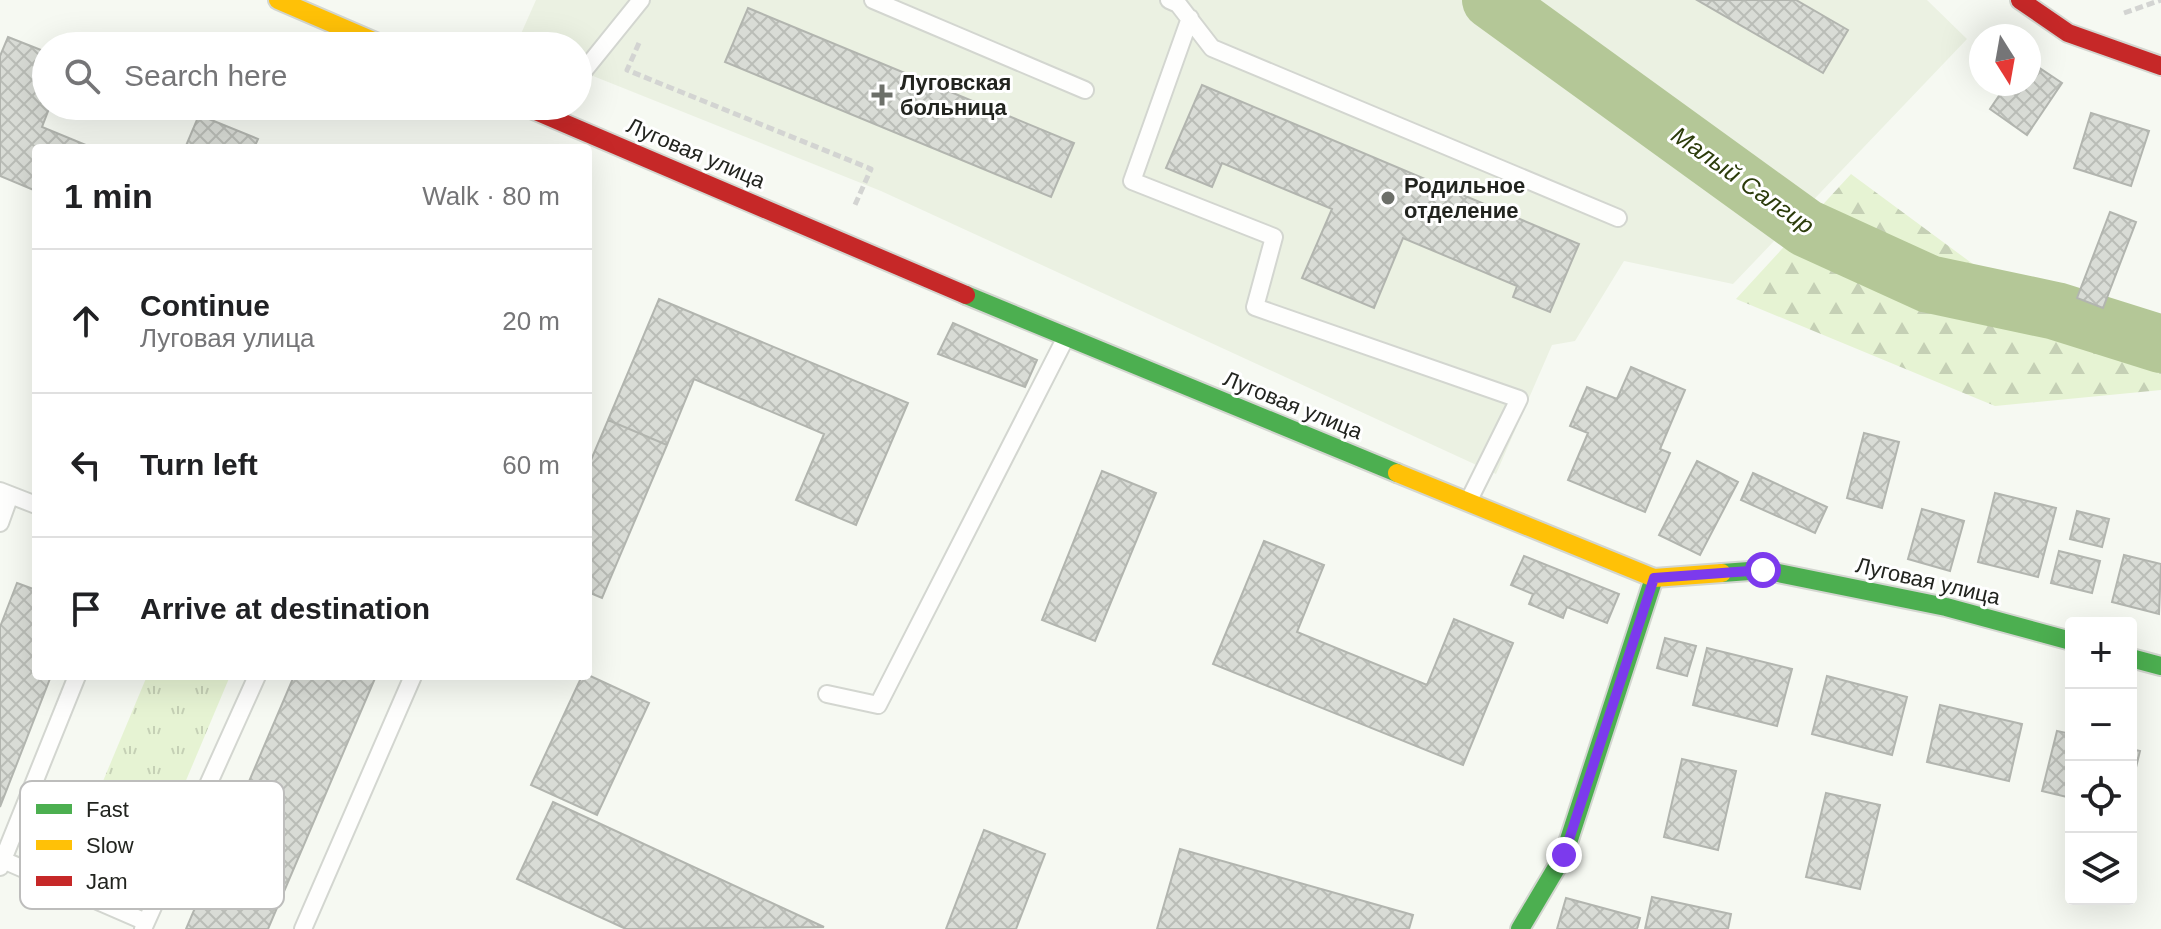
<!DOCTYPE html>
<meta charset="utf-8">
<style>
body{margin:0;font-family:Arial,sans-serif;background:#f2f2f2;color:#202124}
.controls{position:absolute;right:24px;bottom:24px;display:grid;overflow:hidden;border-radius:8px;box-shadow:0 8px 32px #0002}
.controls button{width:72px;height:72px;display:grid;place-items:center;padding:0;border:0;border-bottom:2px solid #e0e0e0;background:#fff;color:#202124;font:40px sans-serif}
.compass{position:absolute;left:1969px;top:24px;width:72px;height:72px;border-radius:50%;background:#fff;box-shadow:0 8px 32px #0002;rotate:169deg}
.stop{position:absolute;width:24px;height:24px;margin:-18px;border:6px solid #7c3aed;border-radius:50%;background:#fff}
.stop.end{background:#7c3aed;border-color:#fff;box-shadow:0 2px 8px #0008}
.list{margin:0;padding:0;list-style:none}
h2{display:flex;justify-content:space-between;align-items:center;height:104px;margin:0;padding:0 32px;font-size:34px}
h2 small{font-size:26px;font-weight:400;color:#757577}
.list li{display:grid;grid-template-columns:52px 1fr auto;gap:24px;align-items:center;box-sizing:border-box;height:144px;padding:0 32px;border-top:2px solid #e0e0e0}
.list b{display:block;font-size:30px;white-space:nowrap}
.list p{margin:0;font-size:26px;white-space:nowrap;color:#757577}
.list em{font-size:26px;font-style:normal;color:#757577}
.icon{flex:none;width:44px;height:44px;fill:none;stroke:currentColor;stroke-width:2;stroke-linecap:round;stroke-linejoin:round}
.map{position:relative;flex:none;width:2161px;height:929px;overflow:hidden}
.search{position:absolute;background:#fff;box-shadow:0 8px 32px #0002;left:32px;top:32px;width:560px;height:88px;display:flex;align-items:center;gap:20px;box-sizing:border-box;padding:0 28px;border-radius:44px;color:#757577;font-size:30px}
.panel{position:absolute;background:#fff;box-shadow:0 8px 32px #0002;left:32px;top:144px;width:560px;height:536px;border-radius:8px}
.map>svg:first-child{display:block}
</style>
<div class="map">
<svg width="2161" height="929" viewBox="0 0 2161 929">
<defs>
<pattern id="forest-firs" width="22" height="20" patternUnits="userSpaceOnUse" patternTransform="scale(2)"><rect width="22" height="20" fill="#e6f3d3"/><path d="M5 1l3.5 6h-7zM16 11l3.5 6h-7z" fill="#c5d0b5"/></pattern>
<pattern id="park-tufts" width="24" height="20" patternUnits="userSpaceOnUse" patternTransform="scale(2)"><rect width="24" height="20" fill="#e6f3d3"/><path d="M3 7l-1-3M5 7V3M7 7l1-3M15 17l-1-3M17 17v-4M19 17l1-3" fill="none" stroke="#c5d0b5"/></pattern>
<pattern id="building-cross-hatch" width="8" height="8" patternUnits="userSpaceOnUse" patternTransform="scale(2)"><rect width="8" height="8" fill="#d9dcd6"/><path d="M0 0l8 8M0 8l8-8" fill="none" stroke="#babdb7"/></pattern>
</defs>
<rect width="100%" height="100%" fill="#f6f9f2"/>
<path fill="#ebf1e2" d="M536,0H1927L1967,39L1733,284L1624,261L1575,341L1552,345L1496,474L881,191L578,70V46L516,45Z"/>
<path fill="url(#forest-firs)" d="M1851,174L2023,301L2161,320V390L1995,406L1736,299Z"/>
<path fill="url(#park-tufts)" d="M147,676H230L171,816L101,786Z"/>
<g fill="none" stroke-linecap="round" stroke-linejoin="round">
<path stroke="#b4c797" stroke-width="58" d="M1491,0L1806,228L1929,284L2056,311L2161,344"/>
</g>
<path fill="url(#building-cross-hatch)" stroke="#b2b5af" stroke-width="2" d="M1697,0H1796L1848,30L1823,73Z
M748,8L1074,143L1051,197L725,62Z
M8,37L46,52V106H50L42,127L93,148H36V191L0,176V56Z
M2029,61L2062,83L2027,135L1990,109L2007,84H2029Z
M1202,85L1579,244L1550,312L1513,297L1517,286L1403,238L1374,308L1302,278L1332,209L1222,163L1212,187L1166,168Z
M2091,113L2149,131L2131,186L2074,168Z
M199,115L258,139L254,148H185Z
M2110,212L2136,222L2103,308L2077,298Z
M659,299L908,403L856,525L796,500L824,434L694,379L667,445L608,420Z
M953,323L1037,360L1025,387L938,354Z
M1631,367L1685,390L1660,449L1670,453L1645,512L1568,480L1588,433L1570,426L1587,387L1617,399Z
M608,420L667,445L602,598L588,592V467Z
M1864,433L1899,442L1882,508L1847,498Z
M1697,461L1738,482L1700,555L1659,535Z
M1102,471L1156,493L1095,641L1042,620Z
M1753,473L1827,507L1815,533L1741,500Z
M1995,493L2056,508L2038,577L1978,562Z
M1922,509L1964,521L1950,571L1908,559Z
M2077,511L2109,519L2102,547L2070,539Z
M1264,541L1324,565L1297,632L1427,685L1454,619L1513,643L1463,765L1213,664Z
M2059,551L2100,561L2092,593L2051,583Z
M2124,555L2161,564L2159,614L2112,602Z
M1524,556L1619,594L1607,623L1567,607L1563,618L1529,604L1533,594L1511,585Z
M17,583L36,590V676H51L0,807V627Z
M1665,638L1696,646L1687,676L1657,668Z
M1707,648L1792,669L1777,726L1693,705Z
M588,675L649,703L597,815L531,785L582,676Z
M294,676H376L268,929H186Z
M1827,676L1907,697L1892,755L1812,734Z
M1940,705L2022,724L2009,781L1927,762Z
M2057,731L2071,734V798L2042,791Z
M2131,749L2140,751L2131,788Z
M1682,759L1736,771L1718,850L1664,837Z
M1826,793L1880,805L1860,889L1806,877Z
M553,802L824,927L626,929L517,879Z
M984,830L1045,854L1016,929H946Z
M1180,849L1413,915L1409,929H1157Z
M1652,897L1731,914L1728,929H1645Z
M1566,898L1640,918L1637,929H1557Z"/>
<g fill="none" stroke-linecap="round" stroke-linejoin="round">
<g stroke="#d3d6d0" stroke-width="20">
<path id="lane" d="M873,0L1085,90
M1169,0L1178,4L1212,48L1618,218
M1190,18L1132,181L1274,237L1255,307L1519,399L1469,500
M578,78L641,0
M0,491L36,505
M0,523L10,495
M827,694L878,705L1065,339
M3,860L146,922
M0,867L77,676
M143,929L257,676
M303,929L413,676"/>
</g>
<g stroke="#d3d6d0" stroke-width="22">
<path id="fast" d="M966,295L1397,473
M1722,573L1763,570L1946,607L2071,641
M2131,658L2161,666
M1520,929L1564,855L1654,578"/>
</g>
<g stroke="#d3d6d0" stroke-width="22">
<path id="slow" d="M278,0L385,46
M1397,473L1654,578L1722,573"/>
</g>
<g stroke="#d3d6d0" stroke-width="22">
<path id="jam" d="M2020,0L2068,33L2161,66
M524,106L966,295"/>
</g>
<path stroke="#d3d4d2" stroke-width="5" stroke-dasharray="8 4" stroke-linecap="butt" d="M2124,13L2161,0
M639,43L627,70L871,169L854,207"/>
<use href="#lane" stroke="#fefefd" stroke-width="16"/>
<use href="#fast" stroke="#4caf50" stroke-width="18"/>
<use href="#slow" stroke="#ffc107" stroke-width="18"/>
<use href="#jam" stroke="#c62828" stroke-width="18"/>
</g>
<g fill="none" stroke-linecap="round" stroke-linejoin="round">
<path stroke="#7c3aed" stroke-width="10" d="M1564,855L1654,578L1763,570"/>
</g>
<g fill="#6c6f69" stroke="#fff" stroke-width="3">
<path d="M878 83h8v8h8v8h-8v8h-8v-8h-8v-8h8z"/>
<circle cx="1388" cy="198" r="8"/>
</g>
<g text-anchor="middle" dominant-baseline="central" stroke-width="6" stroke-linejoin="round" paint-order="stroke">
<g font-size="22" font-weight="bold" fill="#22241f" stroke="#fff" text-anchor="start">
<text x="900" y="82">Луговская<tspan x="900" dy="25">больница</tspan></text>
<text x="1404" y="185">Родильное<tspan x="1404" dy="25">отделение</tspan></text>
</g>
<g font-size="22" fill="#22241f" stroke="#fff">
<text transform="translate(696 153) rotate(23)">Луговая улица</text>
<text transform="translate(1293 405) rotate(22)">Луговая улица</text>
<text transform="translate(1928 581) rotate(13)">Луговая улица</text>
</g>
<g font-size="24" font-style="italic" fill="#2c3c0b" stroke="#fff">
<text transform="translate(1743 180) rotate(35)">Малый Салгир</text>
</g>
</g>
<rect x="20" y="781" width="264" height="128" rx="12" fill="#fff" stroke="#bdbdbc" stroke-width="2"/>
<rect x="36" y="804" width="36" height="10" fill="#4caf50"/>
<rect x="36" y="840" width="36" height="10" fill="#ffc107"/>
<rect x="36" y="876" width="36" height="10" fill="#c62828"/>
<g font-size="22" fill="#22241f">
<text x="86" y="817">Fast</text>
<text x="86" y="853">Slow</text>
<text x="86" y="889">Jam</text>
</g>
</svg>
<div class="controls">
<button>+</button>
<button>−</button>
<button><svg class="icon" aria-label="locate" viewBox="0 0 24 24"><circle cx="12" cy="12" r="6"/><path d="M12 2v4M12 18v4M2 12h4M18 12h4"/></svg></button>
<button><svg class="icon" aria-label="layers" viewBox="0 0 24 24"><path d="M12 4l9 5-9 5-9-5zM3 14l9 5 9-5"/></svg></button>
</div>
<svg class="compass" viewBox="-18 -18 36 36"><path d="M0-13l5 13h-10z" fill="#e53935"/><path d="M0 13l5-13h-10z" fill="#757577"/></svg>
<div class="stop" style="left:1763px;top:570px"></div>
<div class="stop end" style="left:1564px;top:855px"></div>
<div class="search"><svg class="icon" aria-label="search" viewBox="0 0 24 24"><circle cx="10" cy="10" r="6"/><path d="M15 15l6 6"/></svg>Search here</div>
<section class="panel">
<h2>1 min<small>Walk · 80 m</small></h2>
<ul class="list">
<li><svg class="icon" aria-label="ahead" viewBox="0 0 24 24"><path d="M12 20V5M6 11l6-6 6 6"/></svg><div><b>Continue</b><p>Луговая улица</p></div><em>20 m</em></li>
<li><svg class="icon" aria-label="left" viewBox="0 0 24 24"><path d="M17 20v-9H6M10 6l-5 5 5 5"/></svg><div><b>Turn left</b></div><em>60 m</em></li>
<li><svg class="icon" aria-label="arrive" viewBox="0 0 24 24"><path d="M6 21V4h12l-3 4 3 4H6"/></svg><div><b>Arrive at destination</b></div></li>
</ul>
</section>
</div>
